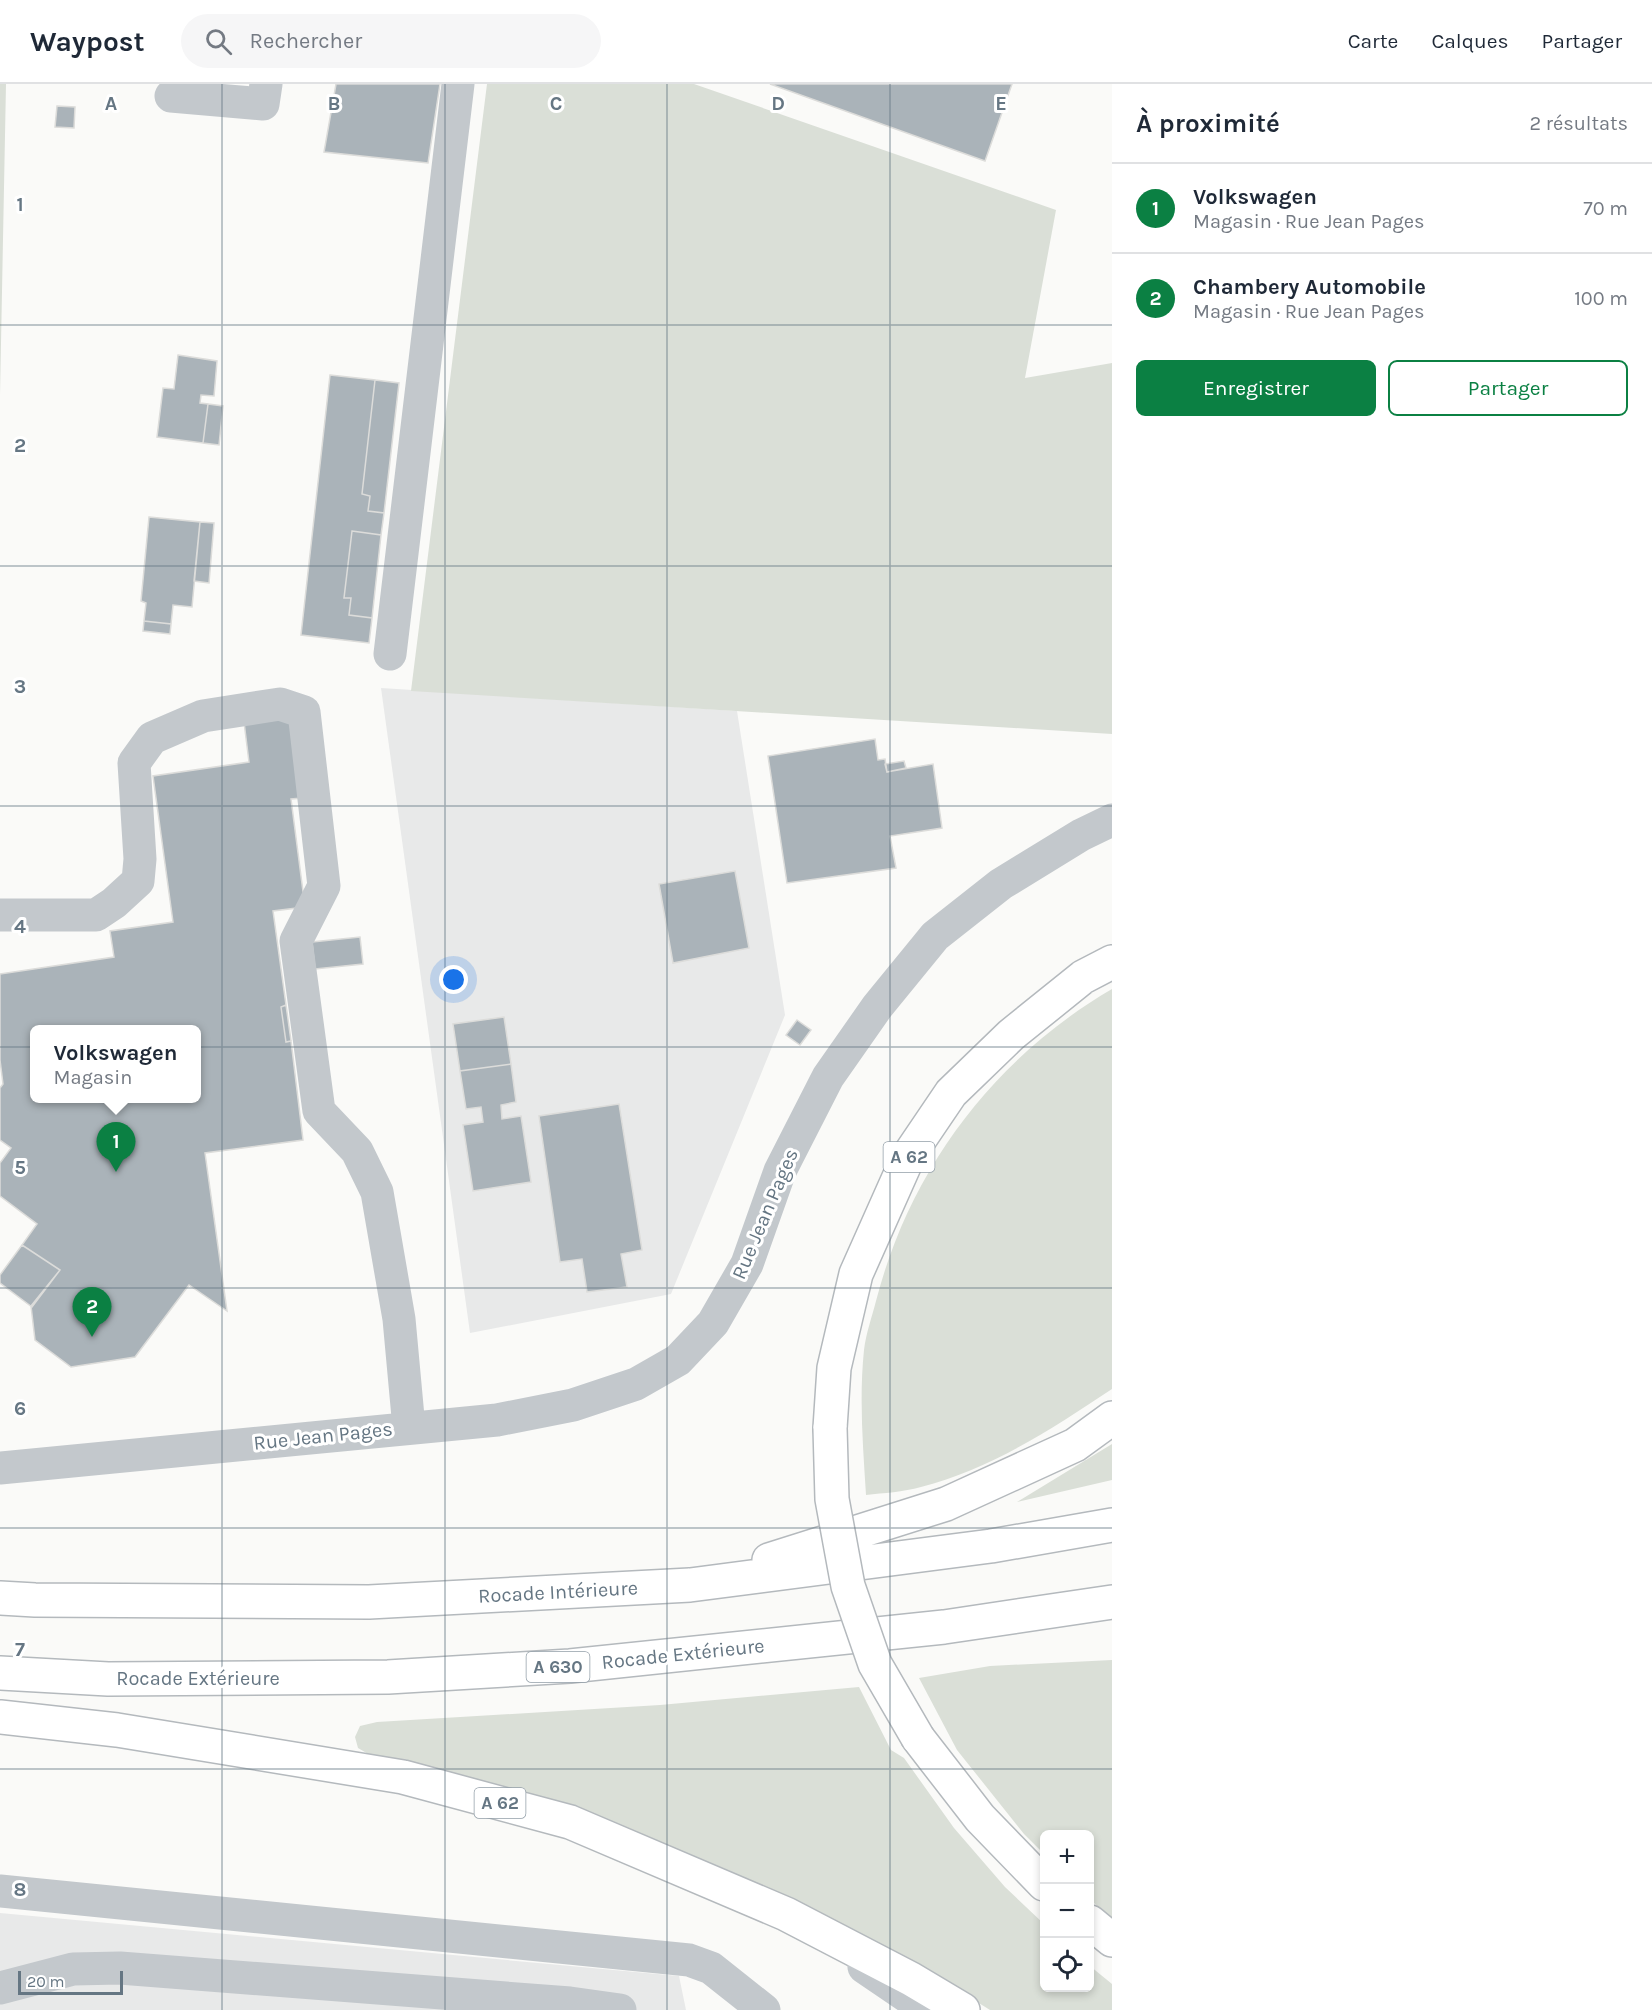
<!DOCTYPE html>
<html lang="fr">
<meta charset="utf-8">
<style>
body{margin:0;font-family:Karla,sans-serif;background:#f6f6f7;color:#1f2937}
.controls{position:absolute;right:18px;bottom:18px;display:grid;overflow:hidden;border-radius:9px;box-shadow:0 3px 9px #0003}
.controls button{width:54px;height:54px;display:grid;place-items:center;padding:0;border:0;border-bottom:2px solid #e0e1e3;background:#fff;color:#1f2937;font:30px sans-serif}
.scale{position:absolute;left:18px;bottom:15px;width:105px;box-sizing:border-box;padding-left:6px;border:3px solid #657683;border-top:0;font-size:16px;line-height:21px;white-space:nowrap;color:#657683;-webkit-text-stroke:4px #fff;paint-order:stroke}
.you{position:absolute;left:454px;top:896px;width:21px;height:21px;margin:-15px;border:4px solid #fff;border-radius:50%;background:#1a73e8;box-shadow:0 0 0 9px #1a73e833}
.badge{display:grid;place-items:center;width:39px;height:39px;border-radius:50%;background:#0b8043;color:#fff;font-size:20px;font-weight:700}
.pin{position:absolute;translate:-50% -50px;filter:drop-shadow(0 2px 3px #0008)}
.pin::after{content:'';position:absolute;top:32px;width:21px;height:18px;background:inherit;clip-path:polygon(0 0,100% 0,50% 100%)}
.popup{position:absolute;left:30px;top:941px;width:171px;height:78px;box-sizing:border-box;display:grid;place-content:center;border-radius:9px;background:#fff;filter:drop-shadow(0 2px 4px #0005);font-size:20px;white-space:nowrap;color:#747a83}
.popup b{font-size:22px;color:#1f2937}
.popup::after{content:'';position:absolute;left:50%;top:100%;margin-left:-12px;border:12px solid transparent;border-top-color:#fff}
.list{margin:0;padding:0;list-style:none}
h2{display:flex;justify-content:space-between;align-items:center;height:78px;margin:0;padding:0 24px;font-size:26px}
h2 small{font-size:20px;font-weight:400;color:#747a83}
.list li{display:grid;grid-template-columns:39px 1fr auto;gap:18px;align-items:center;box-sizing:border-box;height:90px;padding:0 24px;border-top:2px solid #e0e1e3}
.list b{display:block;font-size:22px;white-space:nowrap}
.list p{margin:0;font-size:20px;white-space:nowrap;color:#747a83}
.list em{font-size:20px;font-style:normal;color:#747a83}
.actions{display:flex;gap:12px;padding:18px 24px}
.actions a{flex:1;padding:14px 0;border:2px solid #0b8043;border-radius:9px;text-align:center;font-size:21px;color:#0b8043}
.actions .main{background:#0b8043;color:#fff}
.icon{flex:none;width:33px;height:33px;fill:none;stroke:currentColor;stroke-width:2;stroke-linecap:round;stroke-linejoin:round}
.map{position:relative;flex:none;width:1112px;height:1926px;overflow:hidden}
header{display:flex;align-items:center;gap:36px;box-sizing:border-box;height:84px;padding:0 30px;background:#fff;border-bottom:2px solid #e0e1e3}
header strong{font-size:28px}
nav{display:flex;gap:33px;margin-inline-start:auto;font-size:21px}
.search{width:420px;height:54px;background:#f6f6f7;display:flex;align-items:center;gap:15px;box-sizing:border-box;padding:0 21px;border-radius:33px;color:#747a83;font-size:22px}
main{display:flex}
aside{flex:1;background:#fff}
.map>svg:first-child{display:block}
</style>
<header>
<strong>Waypost</strong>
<div class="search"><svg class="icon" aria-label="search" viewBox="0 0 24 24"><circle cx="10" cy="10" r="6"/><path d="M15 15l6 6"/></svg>Rechercher</div>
<nav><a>Carte</a><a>Calques</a><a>Partager</a></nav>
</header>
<main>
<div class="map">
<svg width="1112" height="1926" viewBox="0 0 1112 1926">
<rect width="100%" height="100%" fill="#fafaf8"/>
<path fill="#e8e9e9" d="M381,604L737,627L785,931L671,1210L470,1249Z
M0,1829L679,1892L686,1926H0Z"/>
<path fill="#dadfd7" d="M0,0H6L0,311Z
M487,0H694L1056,126L1025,294L1112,279V650L411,607Z
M1112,905V1305C1052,1345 991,1385 921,1403C903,1408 884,1409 866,1411C863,1362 859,1315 864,1266C866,1249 872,1233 876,1217C910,1085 994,974 1112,905Z
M1112,1360V1396L1017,1418Z
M1112,1576V1837L1090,1815V1750H1044V1770L1024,1750L957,1666L919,1594L990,1582Z
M859,1603L891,1666L904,1674L954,1744L1005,1803L1044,1840V1904H1090V1882L1112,1900V1926H990L926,1886L786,1815L652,1754L570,1726L370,1671L358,1664L355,1653L360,1642L377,1638L660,1621Z"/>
<path fill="#aab3b9" stroke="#dcdcda" stroke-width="1.5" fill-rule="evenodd" d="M336,0H440L428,79L324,68Z
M770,0H1012L985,77Z
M57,22L75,23L74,44L55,43Z
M178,271L217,277L214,312L201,311L200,319L208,320L203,359L157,353L163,304L174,305Z
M330,291L375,296L362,410L370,412L368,427L384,429L381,451L352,447L344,514H351L349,531L372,534L369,559L301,551Z
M375,296L399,299L384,429L368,427L370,412L362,410Z
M208,320L223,322L219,361L203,359Z
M149,433L200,438L192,523L173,521L171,540L144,537L146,519L141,517Z
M200,438L214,439L209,499L194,497Z
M352,447L381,451L372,534L349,531L351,514H344Z
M144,537L171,540L170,550L143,547Z
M289,631L303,714L291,715L305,823L273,827L286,921L281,923L286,958L291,957L303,1056L205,1069L227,1227L189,1201L135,1273L71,1283L35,1256L31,1222L60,1186L22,1161L37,1140L0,1112V1079L11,1064L0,1056V1004L3,1000L0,976V890L114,873L110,847L173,838L153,692L249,678L244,638ZM35,946H197V1014H35Z
M875,655L878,676L885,675L887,688L933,680L942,744L890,752L896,784L787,799L768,672Z
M904,677L906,684L887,688L885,680Z
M735,787L749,864L673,879L659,800Z
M360,853L363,880L315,885L312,858Z
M286,921L291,957L286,958L281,923Z
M504,933L511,980L460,987L453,940Z
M797,936L811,946L800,961L786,951Z
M511,980L516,1018L501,1021L502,1035L521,1032L531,1098L473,1107L463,1041L483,1038L481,1023L466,1025L460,987Z
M619,1020L642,1166L621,1170L627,1203L587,1208L582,1175L560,1178L539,1032Z
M22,1161L60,1186L32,1223L0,1199V1191Z"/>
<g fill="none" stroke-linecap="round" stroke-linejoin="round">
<g stroke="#b4b9bd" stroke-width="36">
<path id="highway" d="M830,1344L834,1284L856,1190L909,1071L951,1009L1011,951L1083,893L1112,878
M769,1476L946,1420L1075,1361L1112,1334
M0,1514L35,1516L369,1518L690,1501L991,1462L1112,1441
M0,1589L108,1595L388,1593L570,1582L944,1543L1112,1518
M0,1633L117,1646L403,1693L570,1738L786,1830L911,1895L963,1926
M918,1654L980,1734L1044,1800
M1090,1838L1112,1856"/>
</g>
<path stroke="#c3c8cc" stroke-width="33" d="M171,12L263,20L266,0
M390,570L458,0
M0,831H96L114,819L138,797L140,775L134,679L152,654L203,632L280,620L304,628L324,802L296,857L319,1027L357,1067L377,1108L399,1235L409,1344
M0,1384L497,1336L573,1321L636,1300L678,1276L713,1239L747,1180L780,1087L828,993L877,923L935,852L1001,800L1081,751L1112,736
M0,1807L689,1876L711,1884L764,1926
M864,1883L927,1926
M0,1904L73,1885L120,1884L570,1919L620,1926"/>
<use href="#highway" stroke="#fff" stroke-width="33"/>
<g stroke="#b4b9bd" stroke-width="36" stroke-linecap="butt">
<path id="highway-bridge" d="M830,1344L832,1415L848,1502L875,1580L918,1654"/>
</g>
<use href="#highway-bridge" stroke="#fff" stroke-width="33"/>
</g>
<path fill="none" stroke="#657683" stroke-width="1.5" stroke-opacity="0.55" d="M222,0V1926M445,0V1926M667,0V1926M890,0V1926M0,241H1112M0,482H1112M0,722H1112M0,963H1112M0,1204H1112M0,1444H1112M0,1685H1112"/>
<g text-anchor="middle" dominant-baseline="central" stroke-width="6" stroke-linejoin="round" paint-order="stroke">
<g fill="#fff" stroke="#939fa8" stroke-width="1.5">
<rect x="883.5" y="1058" width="51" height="30" rx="4.5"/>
<rect x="526.5" y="1568" width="63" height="30" rx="4.5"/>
<rect x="474.5" y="1704" width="51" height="30" rx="4.5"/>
</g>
<g font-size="18" font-weight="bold" fill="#657683">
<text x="909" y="1073">A 62</text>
<text x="558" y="1583">A 630</text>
<text x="500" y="1719">A 62</text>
</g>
<g font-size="20" fill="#657683" stroke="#fff">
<text transform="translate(765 1130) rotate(-67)">Rue Jean Pages</text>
<text transform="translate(323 1352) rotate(-6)">Rue Jean Pages</text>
<text transform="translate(558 1508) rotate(-3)">Rocade Intérieure</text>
<text transform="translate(683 1570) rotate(-6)">Rocade Extérieure</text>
<text x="198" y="1594">Rocade Extérieure</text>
</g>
</g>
<g font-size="20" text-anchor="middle" font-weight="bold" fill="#657683" stroke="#fff" stroke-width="6" stroke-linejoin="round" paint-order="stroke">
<text x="111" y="26">A</text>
<text x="334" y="26">B</text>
<text x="556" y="26">C</text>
<text x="778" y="26">D</text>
<text x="1001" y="26">E</text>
<text x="20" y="127">1</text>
<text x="20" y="368">2</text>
<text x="20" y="609">3</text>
<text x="20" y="849">4</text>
<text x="20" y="1090">5</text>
<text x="20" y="1331">6</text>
<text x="20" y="1572">7</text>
<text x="20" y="1812">8</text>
</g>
</svg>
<div class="controls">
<button>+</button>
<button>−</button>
<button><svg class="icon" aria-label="locate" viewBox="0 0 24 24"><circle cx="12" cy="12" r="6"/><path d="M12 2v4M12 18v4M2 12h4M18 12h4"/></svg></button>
</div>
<div class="scale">20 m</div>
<div class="you"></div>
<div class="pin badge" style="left:116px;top:1088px">1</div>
<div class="popup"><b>Volkswagen</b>Magasin</div>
<div class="pin badge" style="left:92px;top:1253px">2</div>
</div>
<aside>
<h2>À proximité<small>2 résultats</small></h2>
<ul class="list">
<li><span class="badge">1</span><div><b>Volkswagen</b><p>Magasin · Rue Jean Pages</p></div><em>70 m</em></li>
<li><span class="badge">2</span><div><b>Chambery Automobile</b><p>Magasin · Rue Jean Pages</p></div><em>100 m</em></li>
</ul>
<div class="actions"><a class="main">Enregistrer</a><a>Partager</a></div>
</aside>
</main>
